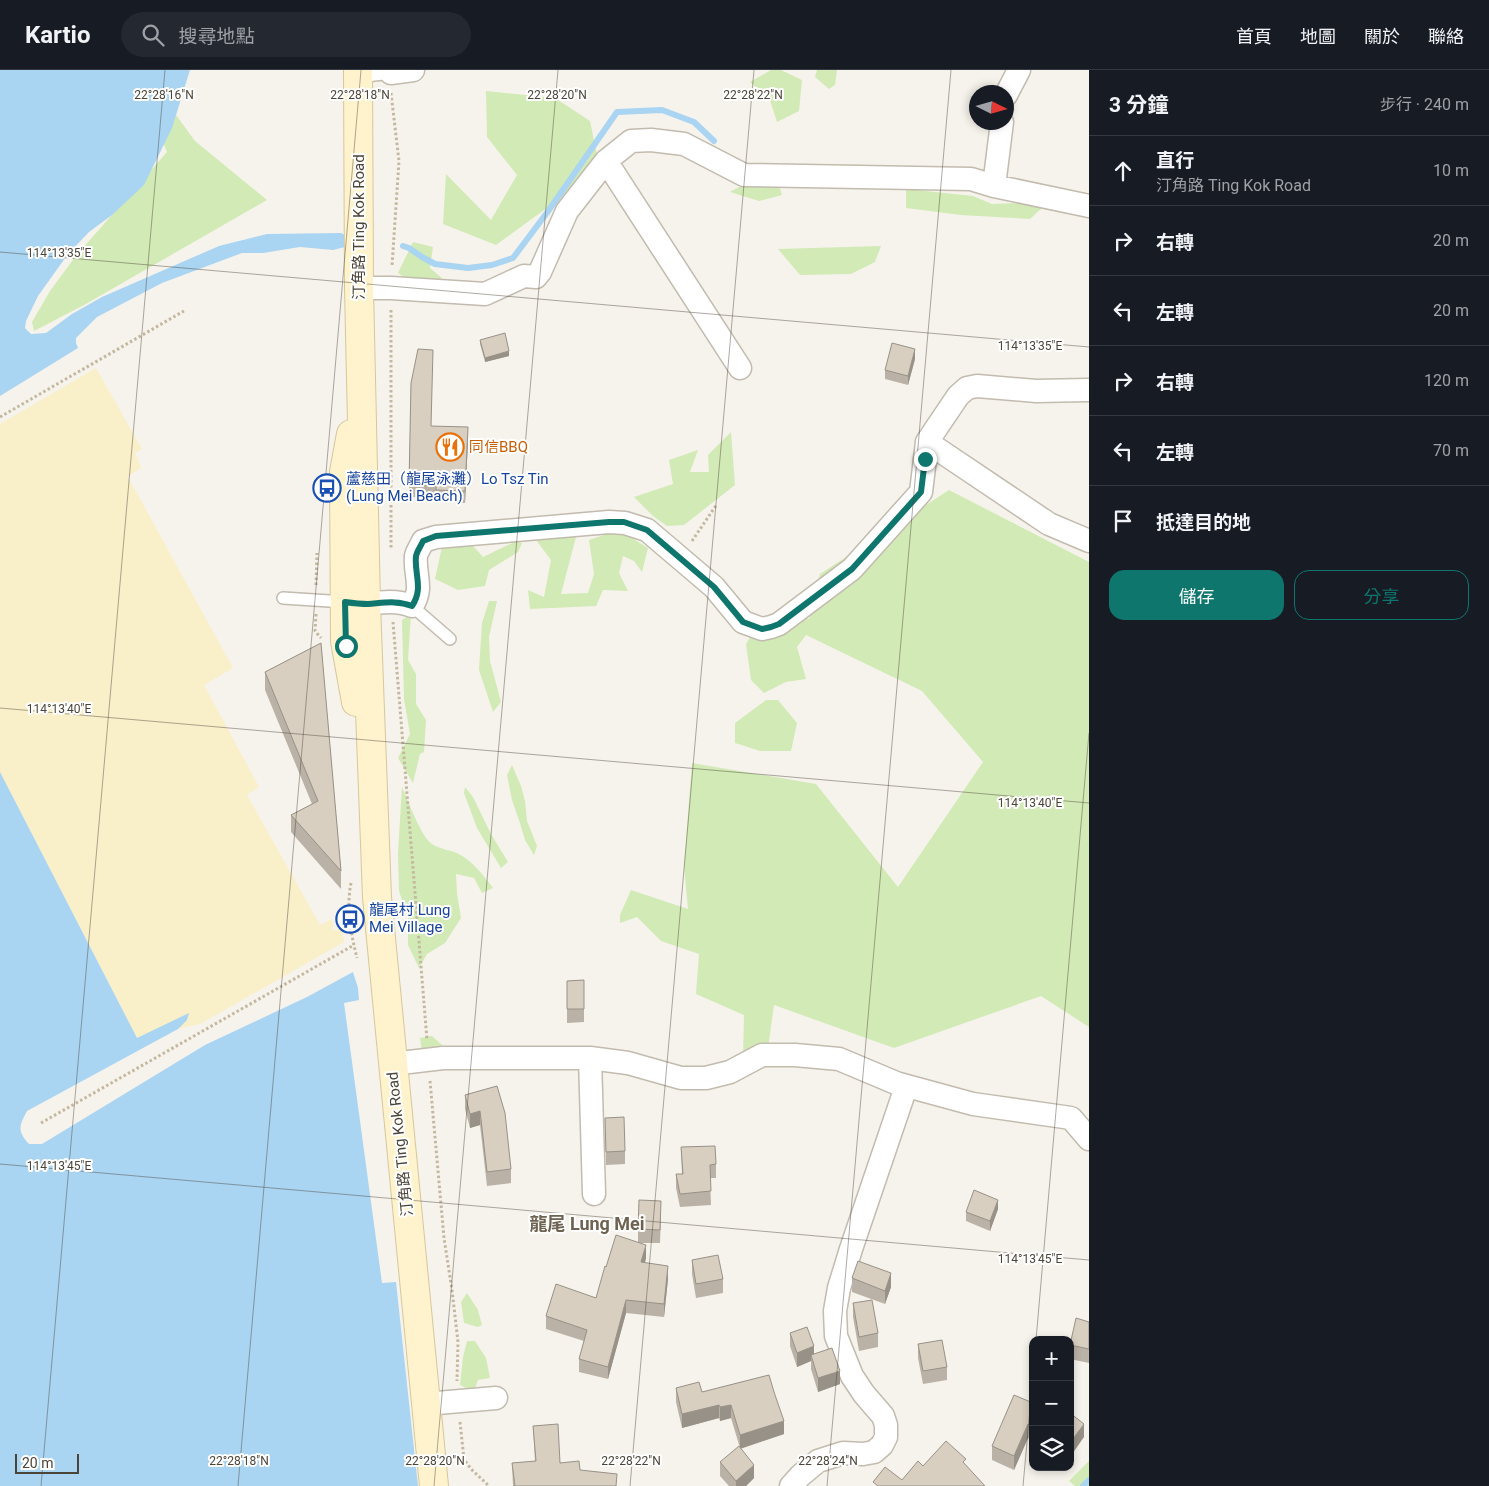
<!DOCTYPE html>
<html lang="zh-TW">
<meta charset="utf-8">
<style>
body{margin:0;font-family:Roboto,"Noto Sans TC",sans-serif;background:#242831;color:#f1f3f6}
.controls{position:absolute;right:15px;bottom:15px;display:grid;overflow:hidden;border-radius:10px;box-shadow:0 2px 8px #0003}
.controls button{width:45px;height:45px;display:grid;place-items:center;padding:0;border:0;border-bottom:1px solid #363941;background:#171b24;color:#f1f3f6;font:25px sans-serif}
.compass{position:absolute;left:969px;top:15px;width:45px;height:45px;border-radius:50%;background:#171b24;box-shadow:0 2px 8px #0003;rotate:95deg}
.scale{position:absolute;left:15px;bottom:12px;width:64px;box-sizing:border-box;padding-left:5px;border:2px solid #4b4439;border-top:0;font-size:14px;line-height:18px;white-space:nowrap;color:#4b4439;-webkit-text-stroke:4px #fff;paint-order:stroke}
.stop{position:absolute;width:15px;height:15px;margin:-11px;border:4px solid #0f766e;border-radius:50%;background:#fff}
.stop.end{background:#0f766e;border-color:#fff;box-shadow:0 1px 5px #0008}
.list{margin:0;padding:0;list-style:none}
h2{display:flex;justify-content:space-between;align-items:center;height:65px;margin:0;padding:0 20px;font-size:21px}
h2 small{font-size:16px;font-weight:400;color:#9ea1a6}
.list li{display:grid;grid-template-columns:32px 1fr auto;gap:15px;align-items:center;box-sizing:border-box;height:70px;padding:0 20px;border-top:1px solid #363941}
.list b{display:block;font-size:19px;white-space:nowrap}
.list p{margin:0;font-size:16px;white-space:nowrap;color:#9ea1a6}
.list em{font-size:16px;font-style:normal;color:#9ea1a6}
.actions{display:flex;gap:10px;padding:15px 20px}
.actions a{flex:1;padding:11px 0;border:1px solid #0f766e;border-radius:15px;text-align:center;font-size:18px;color:#0f766e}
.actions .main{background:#0f766e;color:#fff}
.icon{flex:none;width:28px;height:28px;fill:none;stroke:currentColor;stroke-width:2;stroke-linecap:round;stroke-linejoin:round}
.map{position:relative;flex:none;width:1089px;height:1416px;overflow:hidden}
header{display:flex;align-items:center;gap:30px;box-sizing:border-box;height:70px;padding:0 25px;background:#171b24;border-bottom:1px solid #363941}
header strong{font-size:24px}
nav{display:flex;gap:28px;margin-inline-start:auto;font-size:18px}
.search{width:350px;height:45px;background:#242831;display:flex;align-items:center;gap:12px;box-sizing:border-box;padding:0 18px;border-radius:28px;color:#9ea1a6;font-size:19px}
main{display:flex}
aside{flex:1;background:#171b24}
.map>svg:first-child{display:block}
</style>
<header>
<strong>Kartio</strong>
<div class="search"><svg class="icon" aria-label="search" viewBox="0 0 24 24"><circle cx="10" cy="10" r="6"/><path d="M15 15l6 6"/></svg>搜尋地點</div>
<nav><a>首頁</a><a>地圖</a><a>關於</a><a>聯絡</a></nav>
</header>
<main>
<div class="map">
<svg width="1089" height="1416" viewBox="0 0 1089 1416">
<rect width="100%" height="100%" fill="#f6f3ec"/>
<path fill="#d2eab5" d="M771,0H781L802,10L799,41L777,52L770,30L750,12Z
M817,0H837L835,15L829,19L815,7Z
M486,21L555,28L590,51L598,90L573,119L496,175L443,154L446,104L491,150L517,105L487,67Z
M176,45L195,71L267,130L84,235L34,261L32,252L50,221L75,187L167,82L161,68Z
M746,113L779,115L782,125L759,131L730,122Z
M906,119L973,126L992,134L1020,133L1043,137L1030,149L961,145L906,138Z
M413,172L433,177L430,198L442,208L428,215L405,208L398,203Z
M881,176L875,192L851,204L800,205L778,179Z
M731,362L735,415L684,455L667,456L653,446L634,427L673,414L669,390L698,380L690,402H709L708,385Z
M949,420L1089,492V957L1041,926L894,978L774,935L766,993L743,989L744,945L696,924L699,884L661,871L637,847L620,853V845L631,820L688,839L684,796L692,693L816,714L898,817L983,692L922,621L806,565L797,577L806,609L786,612L764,623L751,610L746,574L761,549L768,571L782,541L809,549L820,504Z
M566,445L581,455L576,467L561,524L588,523L594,504L589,470L619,460L648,478L642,502L634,491L623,486L619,503L628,521L603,520L596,536L530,539L528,520L544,527L551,490L536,470Z
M465,467L483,487L516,471L522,473L518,482L489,500L485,516L458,520L435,509L443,472Z
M489,531H497L489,567L490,591L501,632L493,642L479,600L482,553Z
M411,544L408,590L416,604V634L426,650L424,682L420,684L413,713L398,688L410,664L404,629L402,550Z
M766,630H778L797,653L791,681H760L735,673V653Z
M512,695L521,716L525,731L527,751L537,776L534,785L525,770L520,753L512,730L507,705Z
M402,717C408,730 421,767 432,774C439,779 450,780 457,783C473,791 483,805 493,818L482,823L474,808L456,804L457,823L461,848L445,873L427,884L419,898L408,875V848L399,821L398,783Z
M465,717L473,727L491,764L508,792L501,798L477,758L464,723Z
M432,966L442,975L424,996L420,968Z
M467,1223L478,1240L482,1255L478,1257L464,1253L461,1232Z
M467,1271H475L486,1288L490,1308L478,1310L474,1322L460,1315L463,1287Z
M1089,1391V1416H1075L1069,1411Z"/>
<path fill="#f9efc9" d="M96,298L142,379L135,383L141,398L128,407L233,598L204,615L259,717L247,725L320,855L332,849L333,861L342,858L344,872L200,954L137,968L0,702V354Z"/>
<path fill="#a9d4f2" d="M0,0H190L172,58L144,115L112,145L89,162L68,184L38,226L26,251L25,258L31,264L46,263L72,244L102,227L219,176L267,164L341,163L345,165V177L333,180L300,177L263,183H242L162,213L97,247L76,268V273L78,278L0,326Z
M0,702L137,968L189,943L187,950L178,959L27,1041C19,1056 17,1061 29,1074H42L205,975L307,927L353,902L358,918L359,930L344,933L382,1213L396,1212L418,1416H0Z"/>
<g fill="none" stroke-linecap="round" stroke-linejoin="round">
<path stroke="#a9d4f2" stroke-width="6" d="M403,176L409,178L422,187L435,194L468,198L492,195L513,188L549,140L617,42L662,40L694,52L714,71
M1083,1416L1089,1410"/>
<g stroke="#c2bbae" stroke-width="14">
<path id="lane" d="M358,7L391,3
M283,528L345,532
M412,536L450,569"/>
</g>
<g stroke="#c2bbae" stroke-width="25">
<path id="street" d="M391,3L413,0
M1006,25L1019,0
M606,91L740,298
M994,116L1002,52
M359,218H391L485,224L524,206L536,207L540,202L567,141L606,91L631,71L651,70L684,74L744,105L971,109L994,116L1089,136
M927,372L1049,454L1089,471
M366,534C382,532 397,530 412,536C424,518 414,504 416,486C417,481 421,476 423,471L436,467L609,452L625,453L647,460L714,517L743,552L762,559L771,557L779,554L852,499L921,422L927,372L958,326L967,318L977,316L1036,321L1089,320
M590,988L594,1124
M392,994L443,988H590L628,993L681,1008H706L730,1002L762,985H795L839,989L896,1013L973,1034L1071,1048L1089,1069
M425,1334L496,1328
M791,1416L800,1406L818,1391L843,1383L863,1384L874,1382L882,1375L886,1367V1355L883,1346L864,1324L852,1306L836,1266L835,1241L839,1218L851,1179L906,1017"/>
</g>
<g stroke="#d6c79b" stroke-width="30">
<path id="secondary" d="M358,0L359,218L366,534L377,827L434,1416
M351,364L344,402L345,571L356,632"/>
</g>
<path stroke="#c4b79f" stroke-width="3" stroke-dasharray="2.5 2.5" stroke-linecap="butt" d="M391,23L399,91L392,196
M391,240V479
M0,347L184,241
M692,471L717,434
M316,515L317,483
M316,544L315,561L321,568
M393,552L427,970
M351,813C346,838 351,864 357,888
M430,1011L444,1168L452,1220L458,1272L457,1311
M41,1053L354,875
M460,1352L464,1389L471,1399L489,1416"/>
<use href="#lane" stroke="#fff" stroke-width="11"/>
<use href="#street" stroke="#fff" stroke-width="22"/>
<use href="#secondary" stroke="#fff3cd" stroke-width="28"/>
</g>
<path fill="#bab2a6" d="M480,270L509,286L485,292L480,274Z
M915,289L908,315L885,309V300Z
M411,313L431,356L468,369L465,433L436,431V428L409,427Z
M321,573L341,801V819L291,762V745L312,734L265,620V602Z
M584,910V952L567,953V911Z
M497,1016L511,1099V1113L487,1116L480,1055L470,1058L465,1039V1025Z
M605,1048L625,1081V1094L606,1095Z
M681,1077L716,1094V1108H710L711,1135L680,1137L676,1118V1104H682Z
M998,1139L990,1161L966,1151V1142Z
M661,1144L660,1173H640L646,1188L645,1193L668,1209L664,1247L626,1243L608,1309L579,1302V1289L584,1271L546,1259V1246L596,1228L606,1197L638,1172V1159Z
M692,1190L723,1209V1223L696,1228L692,1204Z
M852,1208L891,1217L885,1234L852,1222Z
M853,1233L878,1263V1277L859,1281L853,1247Z
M1089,1252V1293L1070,1289V1274Z
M790,1263L814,1284L840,1314L818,1322L811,1299V1291L797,1297L790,1276Z
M918,1274L947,1297V1310L923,1314L918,1288Z
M769,1305L784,1364L741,1378L754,1408L746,1416H729L720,1406V1392L740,1378L731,1348L720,1351L719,1348L682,1358L676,1332V1318L702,1322Z
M1033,1333L1030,1369L1028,1368L1014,1400L992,1390V1376Z
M533,1356L560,1393L580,1400L617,1416H513L512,1393L535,1391Z"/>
<path fill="#979187" d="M915,279V289L908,315V306Z
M509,281V286L485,292V288Z
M468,357V369L465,433V421Z
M480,1041V1055L470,1058V1044Z
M998,1130V1139L990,1161V1151Z
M646,1175V1188L641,1205V1192Z
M668,1196V1209L664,1247V1234Z
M891,1203V1217L885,1234V1221Z
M626,1230V1243L608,1309V1297Z
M814,1276V1290L811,1285V1291L797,1297V1283Z
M840,1301V1314L818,1322V1308Z
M719,1335V1348L682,1358V1344Z
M731,1335V1348L720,1351V1337Z
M1033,1349V1362L1030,1369V1356Z
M784,1351V1364L740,1379V1365Z
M1028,1354V1368L1014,1400V1386Z
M1084,1354V1367L1070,1387V1373Z
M754,1395V1408L746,1416H736V1411Z"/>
<path fill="#d8cfc1" stroke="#979187" d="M505,263L509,281L485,288L480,270Z
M892,273L915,279L908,306L885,300Z
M418,279L433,280L431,356L468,357L465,421L436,420V416L409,415L411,313Z
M321,573L341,801L291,745L318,731L265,602Z
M584,910V939H567V911Z
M497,1016L505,1043L511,1099L487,1102L480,1041L470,1044L465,1025Z
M624,1047L625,1081L606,1082L605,1048Z
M715,1076L716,1094L710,1095L711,1121L680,1124L676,1104H683L681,1077Z
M974,1120L998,1130L990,1151L966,1142Z
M639,1130L661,1131L660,1160L638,1159Z
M616,1165L646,1175L641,1192L668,1196L664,1234L626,1230L608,1297L579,1289L587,1260L546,1246L556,1214L596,1228L605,1196L606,1197Z
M718,1185L723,1209L696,1214L692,1190Z
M858,1191L891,1203L885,1221L852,1208Z
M872,1230L878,1263L859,1267L853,1233Z
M1076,1248L1089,1252V1279L1070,1275Z
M807,1257L814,1276L797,1283L790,1263Z
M942,1270L947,1297L923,1301L918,1274Z
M832,1278L840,1301L818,1308L811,1285Z
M769,1305L774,1322L784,1351L740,1365L731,1335L720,1337L719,1335L682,1344L676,1318L699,1312L702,1322Z
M1014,1325L1033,1333V1349L1030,1356L1028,1354L1014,1386L992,1376Z
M1070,1343L1084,1354L1070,1373Z
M558,1354L560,1393L579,1391L580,1400L617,1404L616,1416H515L512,1393L536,1391L533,1356Z
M946,1371L966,1389L963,1392L985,1416H878L873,1412L885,1397L902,1410L918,1391L923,1396Z
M739,1376L754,1395L736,1411L720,1392Z"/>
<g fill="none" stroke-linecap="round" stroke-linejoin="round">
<path stroke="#0f766e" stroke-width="6" d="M346,576L345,532C352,533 361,534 368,534C383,533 397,530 412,536C424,518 414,504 416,486C417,481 421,476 423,471L436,466L609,452H624L647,460L714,517L743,552L762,559L771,557L779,554L852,499L921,422L925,389"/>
</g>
<path fill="none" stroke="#4b4439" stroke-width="1" stroke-opacity="0.45" d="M0,182L1089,277M0,638L1089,733M0,1094L1089,1190M1036,1270L1089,663M41,1416L165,0M238,1416L361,0M434,1416L558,0M630,1416L754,0M827,1416L951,0M1023,1416L1033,1306"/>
<defs>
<g id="restaurant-ring" transform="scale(1.4375)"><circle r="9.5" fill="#fff" stroke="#e8710a" stroke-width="1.5"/><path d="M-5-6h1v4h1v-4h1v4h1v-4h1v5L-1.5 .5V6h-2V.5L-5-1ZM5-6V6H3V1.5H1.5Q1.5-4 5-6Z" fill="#e8710a"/></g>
<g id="bus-ring" transform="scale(1.4375)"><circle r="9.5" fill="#fff" stroke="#1a4fb4" stroke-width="1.5"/><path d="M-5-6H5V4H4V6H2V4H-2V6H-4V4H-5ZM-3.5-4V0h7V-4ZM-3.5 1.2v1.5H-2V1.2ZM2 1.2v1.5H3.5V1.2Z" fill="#1a4fb4"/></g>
</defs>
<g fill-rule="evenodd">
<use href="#restaurant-ring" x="450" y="377"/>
<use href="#bus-ring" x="327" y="418"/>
<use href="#bus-ring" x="350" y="849"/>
</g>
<g text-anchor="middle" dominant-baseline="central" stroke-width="4" stroke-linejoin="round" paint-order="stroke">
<g font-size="15" fill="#4b4439" stroke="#fff">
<text transform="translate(359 157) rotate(-90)">汀角路 Ting Kok Road</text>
<text transform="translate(400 1074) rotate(-96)">汀角路 Ting Kok Road</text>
</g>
<g font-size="15" fill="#c56008" stroke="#fff" text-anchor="start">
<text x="469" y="377">同信BBQ</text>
</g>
<g font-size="15" fill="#164399" stroke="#fff" text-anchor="start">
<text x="346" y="409">蘆慈田（龍尾泳灘）Lo Tsz Tin<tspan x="346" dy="17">(Lung Mei Beach)</tspan></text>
<text x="369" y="840">龍尾村 Lung<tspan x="369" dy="17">Mei Village</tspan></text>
</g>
<g font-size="18" font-weight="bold" fill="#6e6250" stroke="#fff">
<text x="587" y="1153">龍尾 Lung Mei</text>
</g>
</g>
<g font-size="12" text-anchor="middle" fill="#4b4439" stroke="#fff" stroke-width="4" stroke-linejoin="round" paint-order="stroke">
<text x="164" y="29">22°28'16"N</text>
<text x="360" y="29">22°28'18"N</text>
<text x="557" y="29">22°28'20"N</text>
<text x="753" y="29">22°28'22"N</text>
<text x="59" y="187">114°13'35"E</text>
<text x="1030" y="280">114°13'35"E</text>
<text x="59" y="643">114°13'40"E</text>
<text x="1030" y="737">114°13'40"E</text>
<text x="59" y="1100">114°13'45"E</text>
<text x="1030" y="1193">114°13'45"E</text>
<text x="239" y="1395">22°28'18"N</text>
<text x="435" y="1395">22°28'20"N</text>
<text x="631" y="1395">22°28'22"N</text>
<text x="828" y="1395">22°28'24"N</text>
</g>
</svg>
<div class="controls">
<button>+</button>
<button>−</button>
<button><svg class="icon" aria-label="layers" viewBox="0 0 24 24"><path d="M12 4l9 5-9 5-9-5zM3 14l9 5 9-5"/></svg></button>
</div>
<svg class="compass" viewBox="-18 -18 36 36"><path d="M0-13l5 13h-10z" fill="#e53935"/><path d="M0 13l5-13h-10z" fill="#9ea1a6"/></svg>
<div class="scale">20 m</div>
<div class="stop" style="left:346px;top:576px"></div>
<div class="stop end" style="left:925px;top:389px"></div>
</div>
<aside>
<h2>3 分鐘<small>步行 · 240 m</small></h2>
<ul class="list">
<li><svg class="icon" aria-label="ahead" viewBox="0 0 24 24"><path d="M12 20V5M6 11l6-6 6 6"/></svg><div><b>直行</b><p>汀角路 Ting Kok Road</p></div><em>10 m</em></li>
<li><svg class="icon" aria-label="right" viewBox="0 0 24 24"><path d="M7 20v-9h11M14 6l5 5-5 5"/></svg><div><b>右轉</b></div><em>20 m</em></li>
<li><svg class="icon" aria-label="left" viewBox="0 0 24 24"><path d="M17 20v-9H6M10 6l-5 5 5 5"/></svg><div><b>左轉</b></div><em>20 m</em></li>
<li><svg class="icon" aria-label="right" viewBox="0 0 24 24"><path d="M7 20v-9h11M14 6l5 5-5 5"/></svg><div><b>右轉</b></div><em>120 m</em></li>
<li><svg class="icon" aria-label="left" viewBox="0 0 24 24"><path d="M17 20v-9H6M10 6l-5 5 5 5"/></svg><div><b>左轉</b></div><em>70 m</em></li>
<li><svg class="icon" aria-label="arrive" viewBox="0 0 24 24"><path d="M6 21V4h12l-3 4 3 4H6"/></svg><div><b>抵達目的地</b></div></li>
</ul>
<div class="actions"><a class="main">儲存</a><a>分享</a></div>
</aside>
</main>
